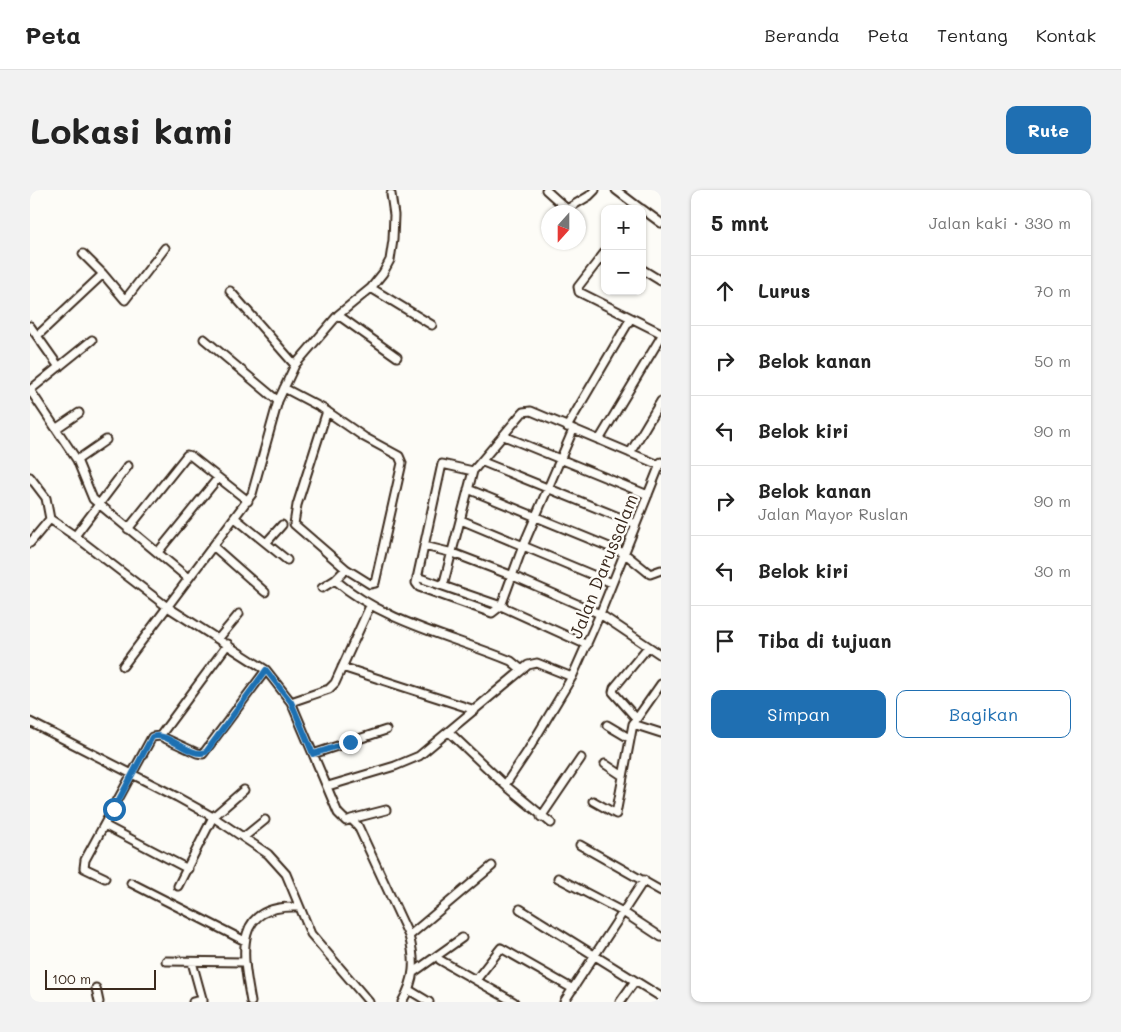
<!DOCTYPE html>
<html lang="id">
<meta charset="utf-8">
<style>
body{margin:0;font-family:Mali,sans-serif;background:#f2f2f2;color:#222}
.controls{position:absolute;right:15px;top:15px;display:grid;overflow:hidden;border-radius:10px;box-shadow:0 1px 4px #0004}
.controls button{width:45px;height:45px;display:grid;place-items:center;padding:0;border:0;border-bottom:1px solid #e0e0e0;background:#fff;color:#222;font:25px sans-serif}
.compass{position:absolute;left:511px;top:15px;width:45px;height:45px;border-radius:50%;background:#fff;box-shadow:0 1px 4px #0004;rotate:201deg}
.scale{position:absolute;left:15px;bottom:12px;width:111px;box-sizing:border-box;padding-left:5px;border:2px solid #3b2a1e;border-top:0;font-size:14px;line-height:18px;white-space:nowrap;color:#3b2a1e;-webkit-text-stroke:4px #fdfcf7;paint-order:stroke}
.stop{position:absolute;width:15px;height:15px;margin:-11px;border:4px solid #1f6fb2;border-radius:50%;background:#fff}
.stop.end{background:#1f6fb2;border-color:#fff;box-shadow:0 1px 5px #0008}
.list{margin:0;padding:0;list-style:none}
h2{display:flex;justify-content:space-between;align-items:center;height:65px;margin:0;padding:0 20px;font-size:21px}
h2 small{font-size:16px;font-weight:400;color:#767676}
.list li{display:grid;grid-template-columns:32px 1fr auto;gap:15px;align-items:center;box-sizing:border-box;height:70px;padding:0 20px;border-top:1px solid #e0e0e0}
.list b{display:block;font-size:19px;white-space:nowrap}
.list p{margin:0;font-size:16px;white-space:nowrap;color:#767676}
.list em{font-size:16px;font-style:normal;color:#767676}
.actions{display:flex;gap:10px;padding:15px 20px}
.actions a{flex:1;padding:11px 0;border:1px solid #1f6fb2;border-radius:10px;text-align:center;font-size:18px;color:#1f6fb2}
.actions .main{background:#1f6fb2;color:#fff}
.icon{flex:none;width:28px;height:28px;fill:none;stroke:currentColor;stroke-width:2;stroke-linecap:round;stroke-linejoin:round}
.map{position:relative;flex:none;width:631px;height:812px;overflow:hidden;border-radius:10px}
header{display:flex;align-items:center;gap:30px;box-sizing:border-box;height:70px;padding:0 25px;background:#fff;border-bottom:1px solid #e0e0e0}
header strong{font-size:24px}
nav{display:flex;gap:28px;margin-inline-start:auto;font-size:18px}
.intro{display:flex;align-items:center;justify-content:space-between;box-sizing:border-box;height:120px;padding:0 30px}
h1{margin:0;font-size:35px}
.button{padding:12px 22px;border-radius:10px;background:#1f6fb2;color:#fff;font-size:18px;font-weight:700}
main{display:flex;gap:30px;padding:0 30px}
aside{flex:1;background:#fff;border-radius:10px;box-shadow:0 1px 4px #0004}
.map>svg:first-child{display:block}
</style>
<header>
<strong>Peta</strong>
<nav><a>Beranda</a><a>Peta</a><a>Tentang</a><a>Kontak</a></nav>
</header>
<div class="intro"><h1>Lokasi kami</h1><a class="button">Rute</a></div>
<main>
<div class="map">
<svg width="631" height="812" viewBox="0 0 631 812">
<rect width="100%" height="100%" fill="#fdfcf7"/>
<filter id="ink" filterUnits="userSpaceOnUse"><feTurbulence type="fractalNoise" baseFrequency=".02" numOctaves="2"/><feDisplacementMap in="SourceGraphic" scale="10" xChannelSelector="R" yChannelSelector="G"/><feConvolveMatrix kernelMatrix="1 2 1 2 8 2 1 2 1" color-interpolation-filters="sRGB"/></filter>
<g filter="url(#ink)">
<g fill="none" stroke-linecap="round" stroke-linejoin="round">
<g stroke="#3b2a1e" stroke-width="11">
<path id="street" d="M516,0L537,19L559,6L565,0
M586,0L611,19
M612,19L631,33
M575,62L548,97L549,102L631,143
M53,64L73,84
M613,80L631,91
M341,98L402,135
M200,101L265,175
M308,125L367,167
M0,136L29,177
M7,146L73,84L95,110L135,58
M174,149L248,211
M254,198L292,218L334,247L369,266L372,273L345,393L340,394L316,379L305,390
M0,200L47,270L63,309L158,388
M0,200L62,150
M297,221L267,315L264,334L316,379
M537,237L601,128
M27,238L49,223
M474,246L618,305
M569,250L631,147
M600,263L631,211
M47,270L76,250
M453,272L606,334
M98,276L45,346L136,416L236,480L261,512L308,623L316,631L321,629L328,636L379,746C386,771 385,790 372,812
M443,281L412,274L386,393L389,397L462,423L471,416L493,356L543,240
M0,287L16,308L20,329L0,353
M438,299L594,363L620,384L631,380
M205,328L257,370
M20,329L45,346
M431,330L582,393
M98,339L157,265L161,266L218,311
M236,353L252,335
M183,356L235,402
M394,356L423,363L483,386L570,424L631,465
M128,362L188,288
M387,387L471,416L557,455
M413,396L443,281L493,222L501,221L629,275
M292,398L305,390C355,433 421,446 481,471L492,480
M189,448L209,424
M93,476L222,304L248,211L265,175L308,125L341,98L353,83L360,70L363,50L364,25L361,4
M312,477L445,520
M261,512L299,499L305,493L340,416
M606,528L583,502L584,498L618,457
M0,532L147,607L183,627L238,664L256,684L281,744L339,812
M603,534L631,543
M577,535L599,548
M419,542L475,595L521,633
M130,546L198,454
M283,564L356,540
M575,574L593,586
M475,595L497,562L542,487L570,424L631,272
M298,596L365,576L389,566L498,475L507,473L542,487
M563,611L586,624L603,534L631,494
M511,627L551,568
M321,629L356,620
M74,635L158,679
M214,647L235,630
M550,655L631,701
M75,688L54,678L55,670L122,547L130,546L167,563L173,564L236,480
M528,688L593,722L631,747
M101,693L215,751
M148,696L183,627L214,600
M490,719L631,807
M379,746L462,676
M410,770L484,812
M136,771L214,772
M162,772L173,812
M384,782L432,748
M446,790L471,758L543,799
M66,798L69,812
M379,800L399,812
M163,812L173,810
M221,812C213,766 201,714 268,717
M534,812L614,690
M590,812L605,791"/>
</g>
<use href="#street" stroke="#fdfcf7" stroke-width="7"/>
</g>
</g>
<g fill="none" stroke-linecap="round" stroke-linejoin="round" filter="url(#ink)">
<path stroke="#1f6fb2" stroke-width="6" d="M84,619L122,547C137,540 160,569 176,562L236,480L261,512L283,564L320,552"/>
</g>
<g text-anchor="middle" dominant-baseline="central" stroke-width="5" stroke-linejoin="round" paint-order="stroke">
<g font-size="18" fill="#3b2a1e" stroke="#fdfcf7">
<text transform="translate(573 376) rotate(-68)">Jalan Darussalam</text>
</g>
</g>
</svg>
<div class="controls">
<button>+</button>
<button>−</button>
</div>
<svg class="compass" viewBox="-18 -18 36 36"><path d="M0-13l5 13h-10z" fill="#e53935"/><path d="M0 13l5-13h-10z" fill="#767676"/></svg>
<div class="scale">100 m</div>
<div class="stop" style="left:84px;top:619px"></div>
<div class="stop end" style="left:320px;top:552px"></div>
</div>
<aside>
<h2>5 mnt<small>Jalan kaki · 330 m</small></h2>
<ul class="list">
<li><svg class="icon" aria-label="ahead" viewBox="0 0 24 24"><path d="M12 20V5M6 11l6-6 6 6"/></svg><div><b>Lurus</b></div><em>70 m</em></li>
<li><svg class="icon" aria-label="right" viewBox="0 0 24 24"><path d="M7 20v-9h11M14 6l5 5-5 5"/></svg><div><b>Belok kanan</b></div><em>50 m</em></li>
<li><svg class="icon" aria-label="left" viewBox="0 0 24 24"><path d="M17 20v-9H6M10 6l-5 5 5 5"/></svg><div><b>Belok kiri</b></div><em>90 m</em></li>
<li><svg class="icon" aria-label="right" viewBox="0 0 24 24"><path d="M7 20v-9h11M14 6l5 5-5 5"/></svg><div><b>Belok kanan</b><p>Jalan Mayor Ruslan</p></div><em>90 m</em></li>
<li><svg class="icon" aria-label="left" viewBox="0 0 24 24"><path d="M17 20v-9H6M10 6l-5 5 5 5"/></svg><div><b>Belok kiri</b></div><em>30 m</em></li>
<li><svg class="icon" aria-label="arrive" viewBox="0 0 24 24"><path d="M6 21V4h12l-3 4 3 4H6"/></svg><div><b>Tiba di tujuan</b></div></li>
</ul>
<div class="actions"><a class="main">Simpan</a><a>Bagikan</a></div>
</aside>
</main>
